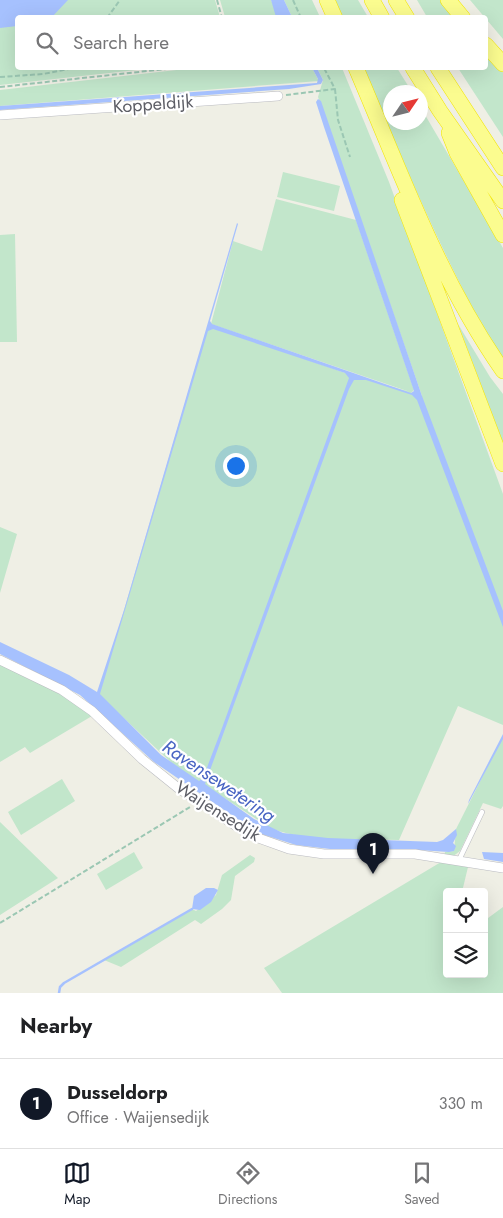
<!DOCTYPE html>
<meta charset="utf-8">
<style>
body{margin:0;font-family:Jost,sans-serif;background:#f6f6f6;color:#202124}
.controls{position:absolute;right:15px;bottom:15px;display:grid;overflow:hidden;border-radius:5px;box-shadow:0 5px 20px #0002}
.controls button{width:45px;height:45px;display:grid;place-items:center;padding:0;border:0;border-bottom:1px solid #e0e0e0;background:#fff;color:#202124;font:25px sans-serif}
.compass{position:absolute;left:383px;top:85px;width:45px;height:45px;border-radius:50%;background:#fff;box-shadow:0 5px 20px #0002;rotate:55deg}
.you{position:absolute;left:235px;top:465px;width:18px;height:18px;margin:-12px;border:4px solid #fff;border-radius:50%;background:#1a73e8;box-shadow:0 0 0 8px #1a73e833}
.badge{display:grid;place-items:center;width:32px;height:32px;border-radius:50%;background:#111827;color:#fff;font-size:16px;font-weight:700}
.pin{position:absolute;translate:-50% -41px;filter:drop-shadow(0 1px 2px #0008)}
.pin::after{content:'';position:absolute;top:26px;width:18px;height:15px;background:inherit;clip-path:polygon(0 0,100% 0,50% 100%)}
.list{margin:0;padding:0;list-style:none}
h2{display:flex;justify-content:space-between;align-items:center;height:65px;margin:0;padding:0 20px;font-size:21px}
h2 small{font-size:16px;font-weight:400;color:#757577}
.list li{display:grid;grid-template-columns:32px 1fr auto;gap:15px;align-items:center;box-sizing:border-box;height:90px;padding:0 20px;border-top:1px solid #e0e0e0}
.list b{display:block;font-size:19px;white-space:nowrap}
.list p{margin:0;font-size:16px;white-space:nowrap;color:#757577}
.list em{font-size:16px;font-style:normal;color:#757577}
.icon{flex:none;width:28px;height:28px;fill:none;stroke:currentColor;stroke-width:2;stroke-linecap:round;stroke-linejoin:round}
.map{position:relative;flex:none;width:503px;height:993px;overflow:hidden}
.search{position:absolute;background:#fff;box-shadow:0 5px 20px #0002;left:15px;right:15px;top:15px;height:55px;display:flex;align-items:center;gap:12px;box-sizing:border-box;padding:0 18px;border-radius:5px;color:#757577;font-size:19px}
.sheet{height:155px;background:#fff}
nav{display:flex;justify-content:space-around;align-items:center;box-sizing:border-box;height:70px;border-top:1px solid #e0e0e0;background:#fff;font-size:14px;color:#757577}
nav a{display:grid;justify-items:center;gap:2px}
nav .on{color:#111827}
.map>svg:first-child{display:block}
</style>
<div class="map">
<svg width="503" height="993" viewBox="0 0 503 993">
<rect width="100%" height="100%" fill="#efefe5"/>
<path fill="#c2e6cb" d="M0,0H215L220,17L18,18V68H155L0,85Z
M220,0H271L277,13L276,17H225Z
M284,0H312L320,17H292Z
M334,0H358L368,17H342Z
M417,0H441L455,17H427Z
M470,0H503V39Z
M486,53L503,72V137L458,68H486Z
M194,68H312L319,81L0,106V90Z
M317,68H342L389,182L503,494V725L458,706L399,840C358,839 309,843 270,828L175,766L99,695L208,325L351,375L410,392L211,324L233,241L262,251L276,199L356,220L414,390L411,393L422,396L318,97L323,80Z
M363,68H397L412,92H390V122H420L421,108L503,248V361C446,268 407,168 363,68Z
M283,172L340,186L334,211L277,197Z
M15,234L17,342H0V235Z
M458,324L490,377L503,394V443Z
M0,527L17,534L0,593Z
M0,664L63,695L92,716L30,753L25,747L0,762Z
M503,736V806L501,809L483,803L460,851L452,857L444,856L445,852L454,851L456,829Z
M62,779L75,801L21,835L8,812Z
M0,822L58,878L0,915Z
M134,852L143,868L106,890L97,874Z
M250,855L255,858L254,862L235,876L231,900L222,909L201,924L195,920L121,967L104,960L192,909L196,911L216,895L222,875Z
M441,862L468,867L462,892H447V974H484V921L503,907V993H282L264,968Z"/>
<path fill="#a6c1fe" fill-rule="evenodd" d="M0,0H68L52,17L18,18L17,26L0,28Z
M271,0H284L292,17H276Z
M312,68H317L323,80L321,84L289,89L0,110V106L317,83L318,79Z
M318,99L321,101L422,396L503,611V627L417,400L412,395L366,380H354L349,389L205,784L254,819L283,833L328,838L437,842L443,840L456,829L457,835L453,843L456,846L454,851L449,852L403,849H330L296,845L258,833L154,762L80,695L0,654V642L69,675L97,692L124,610L237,223L238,224L210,321L212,324L411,393L414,391L324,127L316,102ZM213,329L345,373L349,378L222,728L203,778L199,781L161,755L100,694L208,331Z
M503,734V739L468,804L469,800Z
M482,852L503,853V862L484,859Z
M206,888H214L218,890L211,902L200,910L192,909L194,896Z"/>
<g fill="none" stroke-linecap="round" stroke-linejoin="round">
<path stroke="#a6c1fe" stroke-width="2.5" d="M59,993L60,987L64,983L192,909"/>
<g stroke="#babbc1" stroke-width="5.5">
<path id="lane" d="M459,860L482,812"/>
</g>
<g stroke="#babbc1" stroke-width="10">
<path id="street" d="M0,115L278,96
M0,660L62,690L92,711L142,759L178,788L250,835L289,849L324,854H415L503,868"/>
</g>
<g stroke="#f2e502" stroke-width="16">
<path id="highway" d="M327,0L335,18
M372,0L382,18
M396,0L407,18
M448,0L463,18
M486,45L503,64
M356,68C400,170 438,278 503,371
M413,68L440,111L503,201
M438,68L503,168
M449,133L457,153L503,235
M402,200L503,464"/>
</g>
<path stroke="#9bc7b3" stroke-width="2" stroke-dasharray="5 2.5" stroke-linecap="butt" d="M217,0L222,18
M293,0L301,18
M107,18L120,0
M0,77L43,74L74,68
M0,87L175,68
M335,89L338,120L350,157
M286,95L335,89L324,68
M0,923L190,807"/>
<use href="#lane" stroke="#fff" stroke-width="4.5"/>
<use href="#street" stroke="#fff" stroke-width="9"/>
<use href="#highway" stroke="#fbfc8f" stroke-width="15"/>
</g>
<g text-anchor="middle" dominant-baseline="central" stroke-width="4.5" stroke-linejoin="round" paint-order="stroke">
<g font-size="18" fill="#5d5e66" stroke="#fff">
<text transform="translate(153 104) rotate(-4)">Koppeldijk</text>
<text transform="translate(218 811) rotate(32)">Waijensedijk</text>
</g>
<g font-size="19" font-style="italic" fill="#4864c3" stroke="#fff">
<text transform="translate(219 781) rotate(34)">Ravensewetering</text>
</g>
</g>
</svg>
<div class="controls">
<button><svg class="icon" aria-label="locate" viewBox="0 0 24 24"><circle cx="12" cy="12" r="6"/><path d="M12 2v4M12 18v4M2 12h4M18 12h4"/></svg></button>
<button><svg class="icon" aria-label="layers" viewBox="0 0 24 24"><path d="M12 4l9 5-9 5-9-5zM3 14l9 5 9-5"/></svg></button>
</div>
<svg class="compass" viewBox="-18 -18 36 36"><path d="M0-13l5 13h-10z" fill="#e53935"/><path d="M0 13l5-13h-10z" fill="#757577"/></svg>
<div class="you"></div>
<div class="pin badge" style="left:373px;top:874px">1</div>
<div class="search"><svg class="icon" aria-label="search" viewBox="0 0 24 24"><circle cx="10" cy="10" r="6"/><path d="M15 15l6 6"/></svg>Search here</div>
</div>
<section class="sheet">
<h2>Nearby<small></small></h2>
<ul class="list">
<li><span class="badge">1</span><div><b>Dusseldorp</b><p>Office · Waijensedijk</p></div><em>330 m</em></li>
</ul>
</section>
<nav>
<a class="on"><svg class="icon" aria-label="map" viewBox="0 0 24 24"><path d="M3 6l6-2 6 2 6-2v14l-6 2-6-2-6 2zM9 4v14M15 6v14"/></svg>Map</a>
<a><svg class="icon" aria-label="directions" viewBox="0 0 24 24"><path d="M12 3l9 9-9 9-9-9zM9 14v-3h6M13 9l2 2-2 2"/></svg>Directions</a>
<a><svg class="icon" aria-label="saved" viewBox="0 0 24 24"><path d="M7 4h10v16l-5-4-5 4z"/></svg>Saved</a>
</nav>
